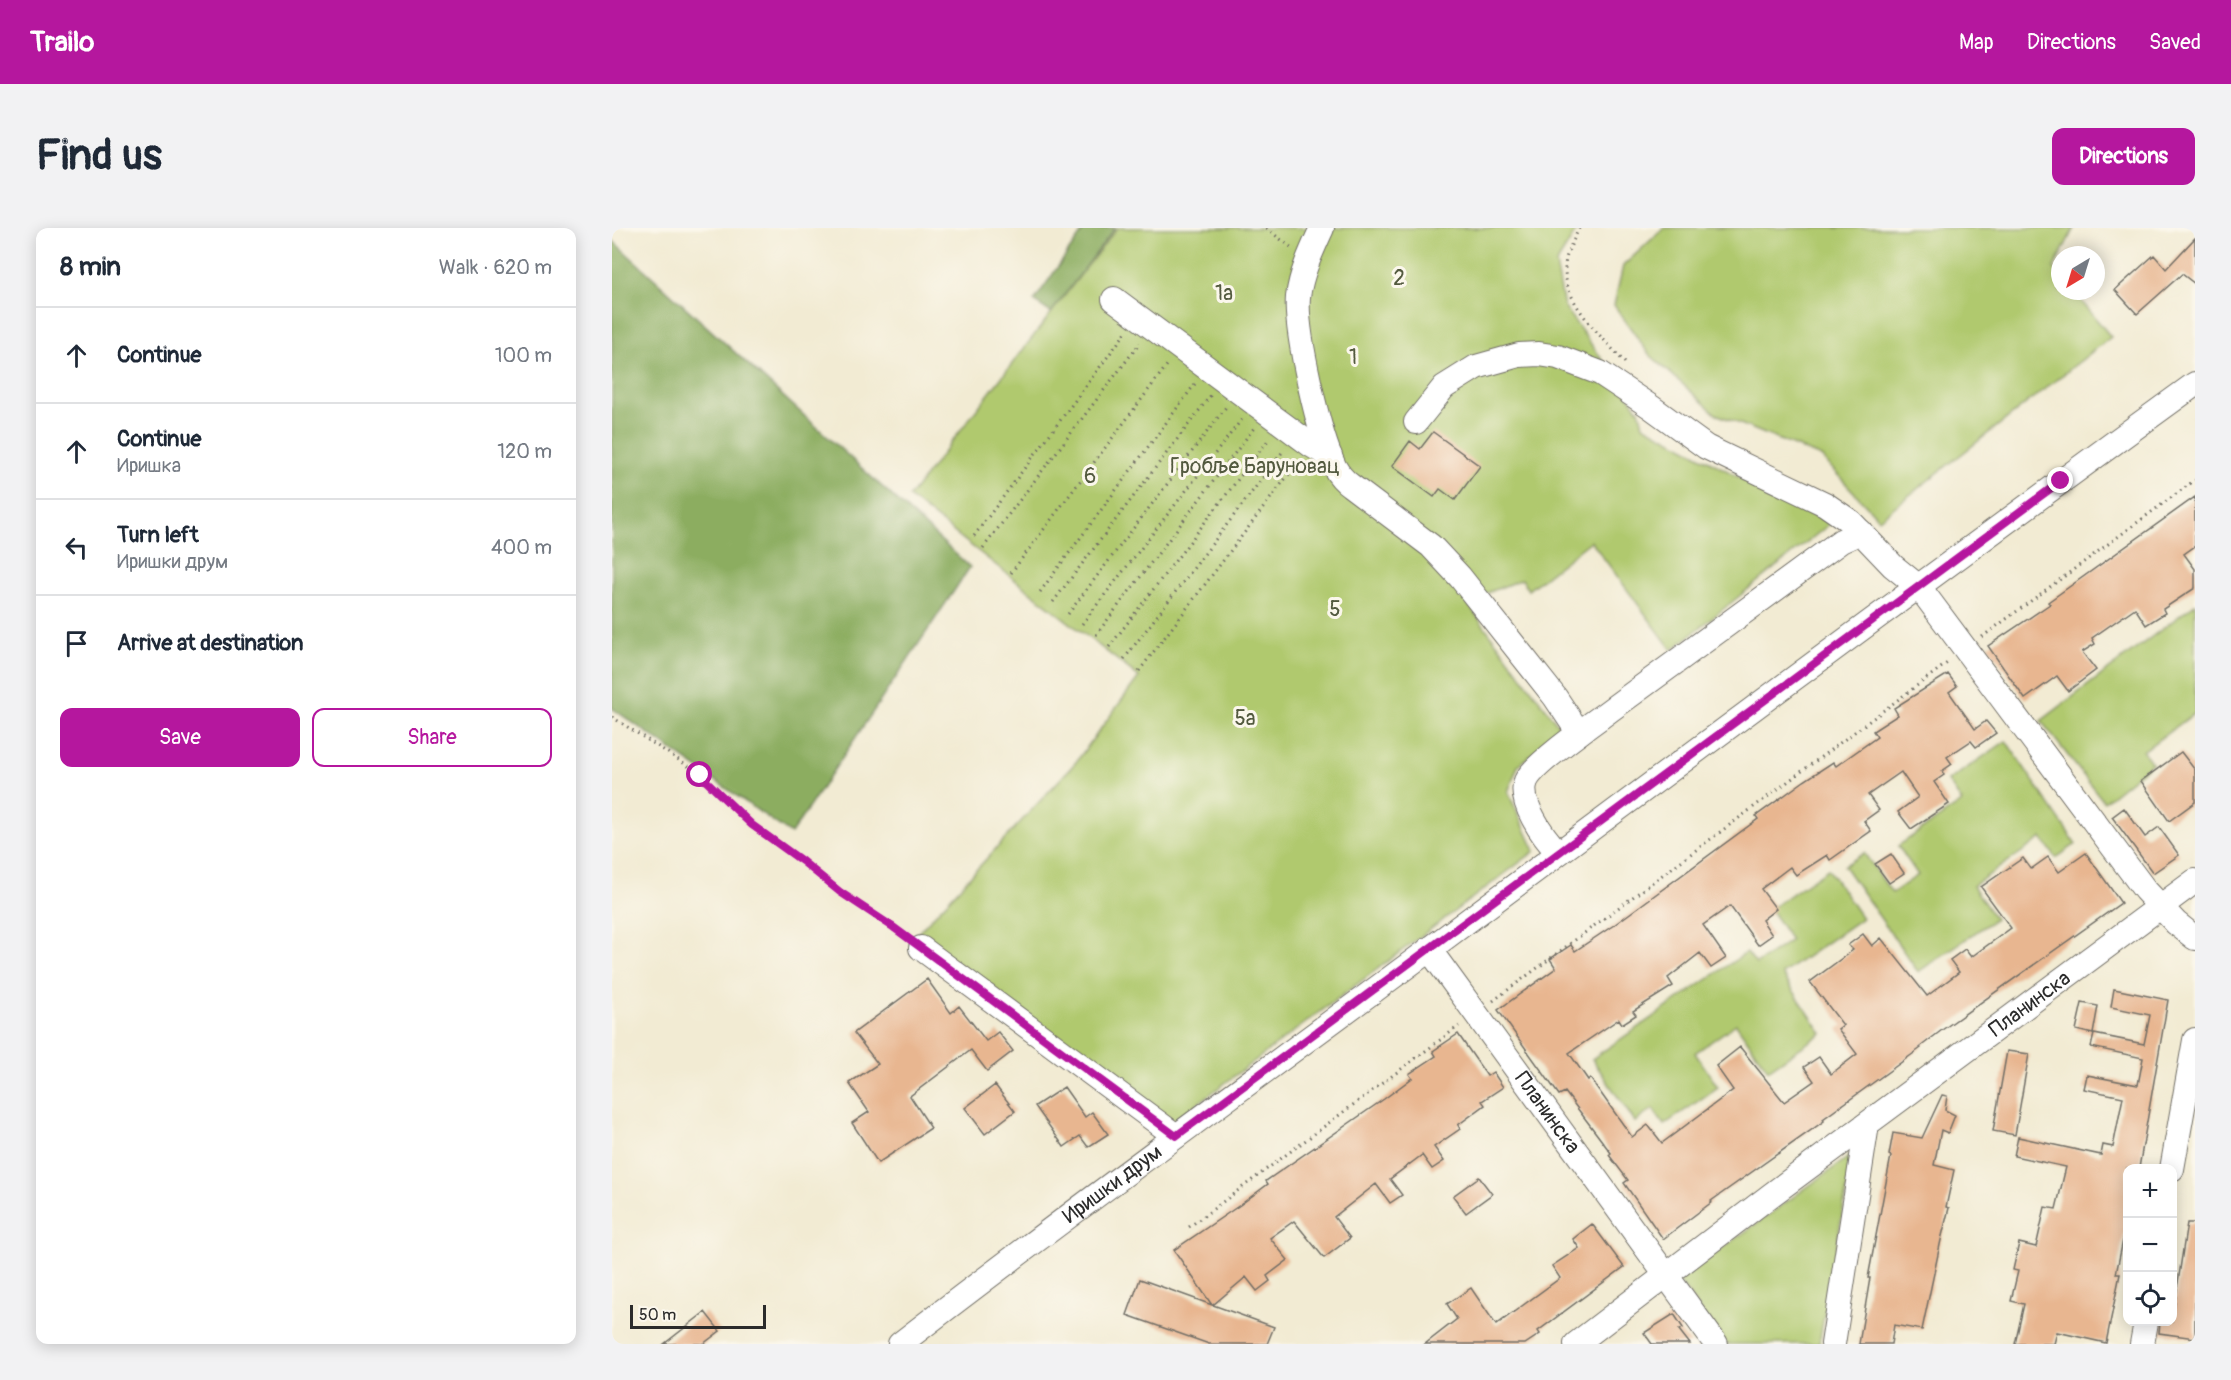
<!DOCTYPE html>
<meta charset="utf-8">
<style>
body{margin:0;font-family:Pangolin,sans-serif;background:#f2f2f3;color:#1f2937}
.controls{position:absolute;right:18px;bottom:18px;display:grid;overflow:hidden;border-radius:12px;box-shadow:0 3px 15px #0003}
.controls button{width:54px;height:54px;display:grid;place-items:center;padding:0;border:0;border-bottom:2px solid #e0e1e3;background:#fff;color:#1f2937;font:30px sans-serif}
.compass{position:absolute;left:1439px;top:18px;width:54px;height:54px;border-radius:50%;background:#fff;box-shadow:0 3px 15px #0003;rotate:218deg}
.scale{position:absolute;left:18px;bottom:15px;width:136px;box-sizing:border-box;padding-left:6px;border:3px solid #2b2b2b;border-top:0;font-size:16px;line-height:21px;white-space:nowrap;color:#2b2b2b;-webkit-text-stroke:4px #fbf7ec;paint-order:stroke}
.stop{position:absolute;width:18px;height:18px;margin:-14px;border:4px solid #b5179e;border-radius:50%;background:#fff}
.stop.end{background:#b5179e;border-color:#fff;box-shadow:0 2px 6px #0008}
.list{margin:0;padding:0;list-style:none}
h2{display:flex;justify-content:space-between;align-items:center;height:78px;margin:0;padding:0 24px;font-size:26px}
h2 small{font-size:20px;font-weight:400;color:#747a83}
.list li{display:grid;grid-template-columns:39px 1fr auto;gap:18px;align-items:center;box-sizing:border-box;height:96px;padding:0 24px;border-top:2px solid #e0e1e3}
.list b{display:block;font-size:22px;white-space:nowrap}
.list p{margin:0;font-size:20px;white-space:nowrap;color:#747a83}
.list em{font-size:20px;font-style:normal;color:#747a83}
.actions{display:flex;gap:12px;padding:18px 24px}
.actions a{flex:1;padding:14px 0;border:2px solid #b5179e;border-radius:12px;text-align:center;font-size:21px;color:#b5179e}
.actions .main{background:#b5179e;color:#fff}
.icon{flex:none;width:33px;height:33px;fill:none;stroke:currentColor;stroke-width:2;stroke-linecap:round;stroke-linejoin:round}
.map{position:relative;flex:none;width:1583px;height:1116px;overflow:hidden;border-radius:12px}
header{display:flex;align-items:center;gap:36px;box-sizing:border-box;height:84px;padding:0 30px;background:#b5179e;color:#fff}
header strong{font-size:28px}
nav{display:flex;gap:33px;margin-inline-start:auto;font-size:21px}
.intro{display:flex;align-items:center;justify-content:space-between;box-sizing:border-box;height:144px;padding:0 36px}
h1{margin:0;font-size:42px}
.button{padding:15px 27px;border-radius:12px;background:#b5179e;color:#fff;font-size:21px;font-weight:700}
main{display:flex;gap:36px;padding:0 36px}
aside{flex:1;background:#fff;border-radius:12px;box-shadow:0 3px 15px #0003}
.map>svg:first-child{display:block}
</style>
<header>
<strong>Trailo</strong>
<nav><a>Map</a><a>Directions</a><a>Saved</a></nav>
</header>
<div class="intro"><h1>Find us</h1><a class="button">Directions</a></div>
<main>
<aside>
<h2>8 min<small>Walk · 620 m</small></h2>
<ul class="list">
<li><svg class="icon" aria-label="ahead" viewBox="0 0 24 24"><path d="M12 20V5M6 11l6-6 6 6"/></svg><div><b>Continue</b></div><em>100 m</em></li>
<li><svg class="icon" aria-label="ahead" viewBox="0 0 24 24"><path d="M12 20V5M6 11l6-6 6 6"/></svg><div><b>Continue</b><p>Иришка</p></div><em>120 m</em></li>
<li><svg class="icon" aria-label="left" viewBox="0 0 24 24"><path d="M17 20v-9H6M10 6l-5 5 5 5"/></svg><div><b>Turn left</b><p>Иришки друм</p></div><em>400 m</em></li>
<li><svg class="icon" aria-label="arrive" viewBox="0 0 24 24"><path d="M6 21V4h12l-3 4 3 4H6"/></svg><div><b>Arrive at destination</b></div></li>
</ul>
<div class="actions"><a class="main">Save</a><a>Share</a></div>
</aside>
<div class="map">
<svg width="1583" height="1116" viewBox="0 0 1583 1116">
<rect width="100%" height="100%" fill="#fbf7ec"/>
<filter id="ink" filterUnits="userSpaceOnUse"><feTurbulence type="fractalNoise" baseFrequency=".0167" numOctaves="2"/><feDisplacementMap in="SourceGraphic" scale="12" xChannelSelector="R" yChannelSelector="G"/><feConvolveMatrix kernelMatrix="1 2 1 2 8 2 1 2 1" color-interpolation-filters="sRGB"/></filter>
<filter id="wash" filterUnits="userSpaceOnUse"><feTurbulence type="fractalNoise" baseFrequency=".008" numOctaves="4" result="noise"/><feDisplacementMap in="SourceGraphic" scale="24" xChannelSelector="R" yChannelSelector="G"/><feGaussianBlur stdDeviation="1.35" result="paint"/><feColorMatrix in="noise" values="0 0 0 0 0 0 0 0 0 0 0 0 0 0 0 0 0 1.4 0 .05"/><feComposite in="paint" operator="in"/></filter>
<g filter="url(#wash)">
<rect width="100%" height="100%" fill="#f2ebd3"/>
<path fill="#b0c96e" stroke="#6e7a4c" stroke-width="1.5" d="M505,0H966L944,36L952,79L1027,182L1031,197L1160,267L1219,295L1060,422L979,313L916,362L910,351L860,371L855,375L949,501L906,538L896,564L923,623L561,894L304,707L464,534L527,449L297,269Z
M1052,0H1462L1442,40L1448,47V63H1461L1499,109L1267,291L1209,229L1104,186L1037,126L1002,77L1011,38Z
M1583,376V485L1531,523L1540,535L1492,574L1429,493Z
M1394,513L1464,616L1444,630L1430,610L1361,658L1383,691L1306,744L1232,638L1252,625L1280,665L1306,647L1286,618L1350,574L1336,553Z
M1216,641L1250,690L1170,746L1210,805L1156,842L1124,796L1083,825L1106,859L1052,897L1041,881L1023,894L980,831L1135,724L1144,736L1179,712L1158,681Z
M1241,926L1207,1116H1112L1066,1052Z"/>
<path fill="#8cad61" stroke="#5c6c46" stroke-width="1.5" d="M473,0H503L439,85L422,73Z
M0,12L358,339L179,606L0,480Z"/>
<g id="blocks">
<path fill="#e8b690" d="M1583,10V56L1570,46L1525,86L1503,62L1542,27L1554,41Z
M821,204L868,238L843,272L828,261L822,269L780,238L798,213L808,221Z
M1583,269V318L1572,326L1583,341V360L1551,381L1553,385L1534,397L1523,380L1480,410L1483,416L1470,424L1484,442L1456,463L1445,448L1413,471L1376,418L1438,376L1436,374Z
M1336,446L1345,458L1337,464L1363,501L1374,493L1384,505L1364,519L1359,513L1335,529L1340,536L1330,543L1332,547L1322,554L1337,576L1299,601L1286,584L1306,569L1289,544L1256,567L1267,582L1252,593L1259,603L1218,632L1215,627L1184,647L1178,639L1149,661L1164,681L1150,692L1160,707L1146,717L1118,678L1091,697L1114,730L1099,740L1088,725L1056,750L1061,758L1021,783L1024,787L1010,796L1007,791L957,825L976,852L978,850L1020,909L1036,897L1050,915L1121,862L1104,838L1128,819L1172,874L1202,853L1192,839L1207,829L1219,846L1245,826L1226,801L1231,797L1198,754L1241,722L1236,717L1251,706L1260,718L1269,710L1315,768L1347,744L1338,732L1353,721L1359,729L1399,700L1369,659L1411,630L1419,641L1436,629L1447,644L1474,625L1509,675L1330,802L1308,819L1309,820L1211,891L1212,893L1099,973L1100,974L1051,1011L1012,955L1016,952L997,927L999,925L953,864L947,867L886,782L944,740L938,731L959,717L963,723L1002,697L1146,591L1144,588L1192,553L1221,534L1224,538L1265,509L1261,503L1286,487L1282,480Z
M1569,524L1583,542V574L1557,593L1529,553Z
M1512,580L1533,609L1547,599L1567,627L1541,645L1500,589Z
M1279,626L1292,645L1277,655L1263,636Z
M315,751L339,785L347,778L374,813L386,804L401,823L375,843L359,822L298,868L319,900L266,935L240,895L257,884L237,855L266,836L242,805Z
M1502,761L1556,772L1527,940H1515V993L1504,1046H1508L1494,1115L1445,1104L1442,1116H1403L1412,1076L1399,1073L1406,1043L1401,1042L1407,1015L1424,1019L1433,979L1444,981L1454,939L1402,928L1406,909L1489,927L1491,917L1501,919L1511,869L1472,861L1475,847L1526,857L1531,830L1479,819L1482,806L1532,816L1538,787L1499,779Z
M1470,775L1486,778L1481,806L1464,802Z
M846,806L875,848L881,844L891,859L870,873L873,877L846,897L848,901L822,919L832,933L820,941L810,927L778,951L790,967L778,975L764,956L722,989L738,1010L712,1030L682,993L658,1010L676,1032L655,1048L658,1053L645,1063L634,1049L601,1077L662,1099L655,1116H597L515,1087L528,1051L600,1077L562,1022L628,977L656,956L654,953L772,871L800,850L797,846L824,828L821,823Z
M1395,823L1417,826L1403,907L1381,903Z
M383,857L403,883L373,906L353,880Z
M452,859L473,889L480,884L496,906L476,919L468,908L452,919L423,878Z
M1330,867L1335,868L1333,882L1343,887L1336,905L1329,902L1322,937L1342,942L1334,979L1337,980L1329,1012L1310,1102L1282,1097L1279,1116H1247L1258,1050H1256L1279,928L1277,927L1281,905L1310,910Z
M867,949L880,966L854,985L841,968Z
M1575,995H1583V1110L1547,1105L1548,1094H1560Z
M980,996L1012,1039L926,1103L928,1106L913,1116H813L845,1091L835,1076L859,1060L884,1097L948,1050L940,1038L967,1020L961,1011Z
M93,1084L108,1103L91,1116H52Z
M1062,1086L1071,1100L1067,1102L1078,1116H1040L1032,1105Z"/>
</g>
</g>
<g filter="url(#ink)">
<use href="#blocks" fill-opacity="0" stroke="#716e66" stroke-width="1.5"/>
<g fill="none" stroke-linecap="round" stroke-linejoin="round">
<g stroke="#716e66" stroke-width="26">
<g id="minor">
<path d="M710,0C700,22 689,45 686,69C683,103 707,208 723,240C727,247 731,252 738,257L819,318L848,349L943,469L967,505"/>
<path d="M502,71L699,217L718,228"/>
<path d="M804,194L832,159L864,139L907,127L927,126L946,129L988,145L1039,179L1094,219L1213,276L1239,294L1281,338L1307,359L1533,662L1564,695L1583,710"/>
<path d="M946,624C931,609 906,573 914,553C921,536 984,493 1001,480C1077,424 1153,369 1229,313L1249,304"/>
<path d="M309,720L564,908"/>
<path id="s1" d="M817,721L1104,1116"/>
<path d="M1560,941L1583,812"/>
<path id="s2" d="M288,1116C461,982 639,854 814,724C1070,533 1325,343 1583,156"/>
<path id="s3" d="M964,1116L1159,967L1583,653"/>
<path d="M1221,1116L1254,903L1253,898"/>
<path d="M1530,1116L1534,1094"/>
</g>
</g>
<path stroke="#716e66" stroke-width="3" stroke-dasharray="1.5 4.5" stroke-linecap="butt" d="M654,0L680,20
M967,0C963,10 956,21 954,31C946,71 989,107 1013,135
M362,308L514,104
M371,320L528,115
M399,345L556,136
M428,364L583,156
M441,374L599,167
M456,386L614,179
M470,396L630,191
M484,407L642,200
M1370,409L1583,252
M497,419L657,211
M512,431L672,222
M527,443L687,233
M0,489L76,538L140,597L190,633L228,664L293,708
M881,773L1338,433
M577,999L847,798"/>
<use href="#minor" stroke="#fff" stroke-width="24"/>
</g>
</g>
<g fill="none" stroke-linecap="round" stroke-linejoin="round" filter="url(#ink)">
<path stroke="#b5179e" stroke-width="8" d="M88,547L140,597L190,633L228,664L281,699L564,908L1449,253"/>
</g>
<g text-anchor="middle" dominant-baseline="central" stroke-width="6" stroke-linejoin="round" paint-order="stroke">
<g font-size="21" fill="#535a3f" stroke="#fbf7ec">
<text x="787" y="50">2</text>
<text x="612" y="65">1a</text>
<text x="741" y="129">1</text>
<text x="643" y="238">Гробље Баруновац</text>
<text x="478" y="248">6</text>
<text x="723" y="381">5</text>
<text x="633" y="490">5a</text>
</g>
<g font-size="21" fill="#2b2b2b" stroke="#fbf7ec">
<text stroke="none"><textPath href="#s3" startOffset="567">Планинска</textPath></text>
<text stroke="none"><textPath href="#s1" startOffset="202">Планинска</textPath></text>
<text stroke="none"><textPath href="#s2" startOffset="266">Иришки друм</textPath></text>
</g>
</g>
</svg>
<div class="controls">
<button>+</button>
<button>−</button>
<button><svg class="icon" aria-label="locate" viewBox="0 0 24 24"><circle cx="12" cy="12" r="6"/><path d="M12 2v4M12 18v4M2 12h4M18 12h4"/></svg></button>
</div>
<svg class="compass" viewBox="-18 -18 36 36"><path d="M0-13l5 13h-10z" fill="#e53935"/><path d="M0 13l5-13h-10z" fill="#747a83"/></svg>
<div class="scale">50 m</div>
<div class="stop" style="left:88px;top:547px"></div>
<div class="stop end" style="left:1449px;top:253px"></div>
</div>
</main>
